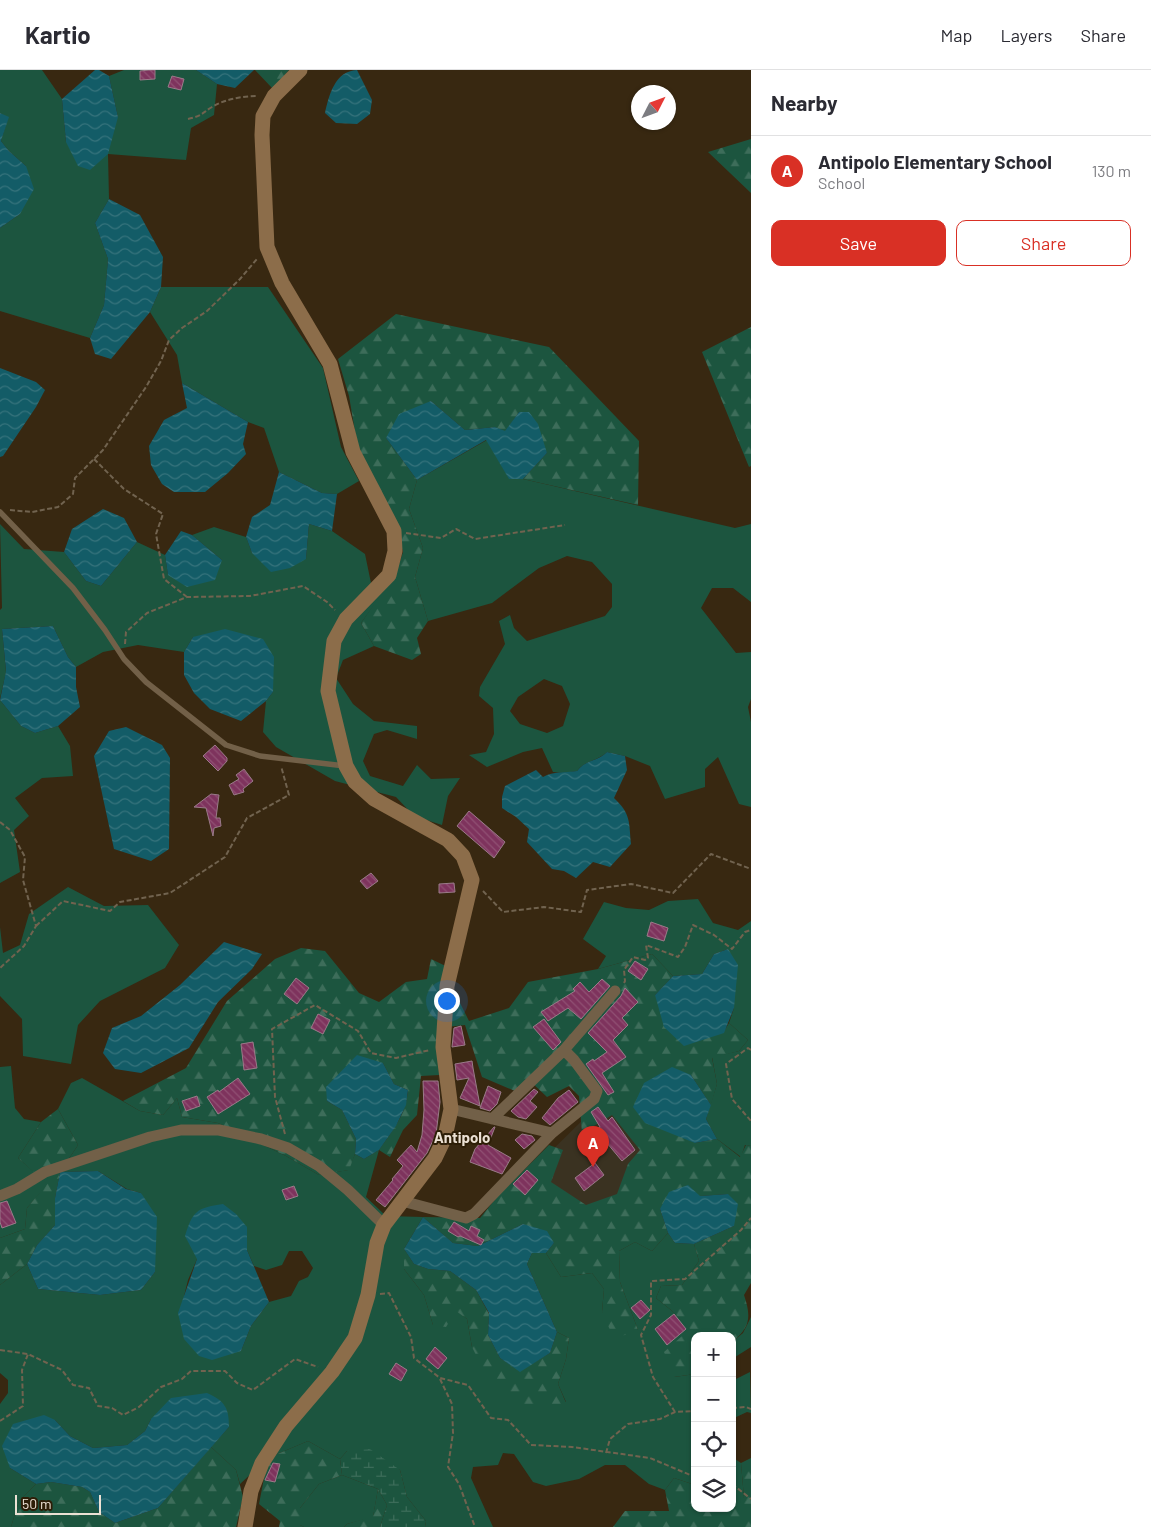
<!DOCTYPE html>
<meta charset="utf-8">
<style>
body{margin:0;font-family:Barlow,sans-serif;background:#f2f2f3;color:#2b2b33}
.controls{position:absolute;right:15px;bottom:15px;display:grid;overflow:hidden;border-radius:10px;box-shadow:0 1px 4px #0004}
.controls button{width:45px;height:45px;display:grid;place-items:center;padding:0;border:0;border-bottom:1px solid #e1e1e2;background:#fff;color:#2b2b33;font:25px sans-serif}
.compass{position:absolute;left:631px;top:15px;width:45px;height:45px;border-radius:50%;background:#fff;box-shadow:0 1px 4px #0004;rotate:48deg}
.scale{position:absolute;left:15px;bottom:12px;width:86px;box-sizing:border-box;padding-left:5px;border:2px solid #ece1d4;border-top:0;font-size:14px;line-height:18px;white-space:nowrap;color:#ece1d4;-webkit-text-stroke:4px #2d1e07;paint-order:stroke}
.you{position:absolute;left:446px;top:930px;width:18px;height:18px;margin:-12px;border:4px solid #fff;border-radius:50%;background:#1a73e8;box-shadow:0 0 0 8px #1a73e833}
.badge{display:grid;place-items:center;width:32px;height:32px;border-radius:50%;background:#d93025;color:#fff;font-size:16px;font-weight:700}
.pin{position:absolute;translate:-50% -41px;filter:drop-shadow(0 1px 2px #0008)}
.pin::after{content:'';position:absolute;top:26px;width:18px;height:15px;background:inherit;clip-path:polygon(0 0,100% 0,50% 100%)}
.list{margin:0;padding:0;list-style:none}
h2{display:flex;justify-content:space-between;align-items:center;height:65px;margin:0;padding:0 20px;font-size:21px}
h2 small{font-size:16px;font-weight:400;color:#7c7c81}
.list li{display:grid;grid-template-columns:32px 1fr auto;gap:15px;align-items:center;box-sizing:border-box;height:70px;padding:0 20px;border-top:1px solid #e1e1e2}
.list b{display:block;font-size:19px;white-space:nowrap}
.list p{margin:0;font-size:16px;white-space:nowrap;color:#7c7c81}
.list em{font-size:16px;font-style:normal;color:#7c7c81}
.actions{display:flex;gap:10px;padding:15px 20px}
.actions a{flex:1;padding:11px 0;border:1px solid #d93025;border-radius:10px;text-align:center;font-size:18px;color:#d93025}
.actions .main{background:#d93025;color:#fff}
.icon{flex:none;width:28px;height:28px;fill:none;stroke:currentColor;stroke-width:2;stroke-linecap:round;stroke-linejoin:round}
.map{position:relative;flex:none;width:751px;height:1457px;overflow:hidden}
header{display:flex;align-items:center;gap:30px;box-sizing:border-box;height:70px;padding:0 25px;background:#fff;border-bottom:1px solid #e1e1e2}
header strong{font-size:24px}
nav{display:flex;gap:28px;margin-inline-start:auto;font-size:18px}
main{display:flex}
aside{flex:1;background:#fff}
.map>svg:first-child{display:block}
</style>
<header>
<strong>Kartio</strong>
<nav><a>Map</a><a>Layers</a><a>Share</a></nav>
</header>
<main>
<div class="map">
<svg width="751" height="1457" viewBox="0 0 751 1457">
<defs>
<pattern id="forest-firs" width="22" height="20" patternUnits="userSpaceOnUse" patternTransform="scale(1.25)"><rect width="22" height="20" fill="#1c553f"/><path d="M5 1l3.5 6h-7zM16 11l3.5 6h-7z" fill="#3d6d5a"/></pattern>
<pattern id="wetland-marsh" width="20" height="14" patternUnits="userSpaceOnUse" patternTransform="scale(1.25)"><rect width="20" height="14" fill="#1c553f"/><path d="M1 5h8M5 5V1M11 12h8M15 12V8" fill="none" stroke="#3d6d5a"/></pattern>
<pattern id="water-waves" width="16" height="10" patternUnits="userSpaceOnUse" patternTransform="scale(1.25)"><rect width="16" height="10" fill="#135c67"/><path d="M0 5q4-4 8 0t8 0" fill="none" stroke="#36737c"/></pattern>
<pattern id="building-back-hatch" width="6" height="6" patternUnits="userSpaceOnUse" patternTransform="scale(1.25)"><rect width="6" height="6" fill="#7e335d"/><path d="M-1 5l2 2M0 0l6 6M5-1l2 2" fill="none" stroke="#905073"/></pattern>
</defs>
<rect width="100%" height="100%" fill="#382811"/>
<path fill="#3a3221" d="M603,1030L660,1089L584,1164L527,1105Z"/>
<path fill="#1c553f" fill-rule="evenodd" d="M0,0H42L62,29L66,72L118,47L109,6L124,0H196L217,14L214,45L191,58L186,90L108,84L109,129L95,153L108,189L104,235L90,268L0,241V158L20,144L26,96L9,81L1,71L8,48L0,43Z
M161,217H268L323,298L341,377L359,411L337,424L322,423L279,402L264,358L248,352L182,313L177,285L150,242Z
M487,370L509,408L523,409L735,458L751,454V532L733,518H712L701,538L736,583L751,582V629L748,637L751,652V737L739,734L718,687L705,699V717L665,729L650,696L625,686L607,682C596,692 585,690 577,701L564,703L553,702L542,678L523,682L487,697L469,685L486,682L494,664L493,638L479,626L480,617L505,574L499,551L510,545L514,558L527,571L605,546L612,537V514L592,492L567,486L539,498L492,533L428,551L415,507L423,478L409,439L417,410ZM544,609L562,616L570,634L563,656L547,663L520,654L510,641L518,627Z
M0,454L24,479L64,482L86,511L101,516L137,472L165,485L168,505L222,490L192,465L214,457L246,467L252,483L306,489L309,454L332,461L365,484L371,513L383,523L361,553L374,576L343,590L336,608L353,634L374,651L417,656V669L387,660L374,664L363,691L370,706L403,716L417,695L431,709L460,708L448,726L442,755L414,746L396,727L335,711L276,677L263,662L266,631L273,622L193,567L184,582L138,575L103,582L76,597L68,587L53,556L2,559L6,602L0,628V540L2,538Z
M0,630L21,656L35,663L58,656L70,676L73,706L42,708L15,728L29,746L14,760L20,802L0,813Z
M68,817L104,836L148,835L179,875L165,898L100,931L78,955L71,994L23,986L22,949L0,926V857L3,883L20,875L29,844Z
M698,829L713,853L738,860L751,851V1076L745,1075L741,1087L717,1069L706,1049L717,1014L712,987L739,981L748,970L729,953L734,938L728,879L714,884L702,904L673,906L652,884L598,899L606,886L583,869L604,832L626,838L649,840L668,831Z
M11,996L15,1038L24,1049L41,1052L18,1088L48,1114L27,1138L25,1159L0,1168V997Z
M82,1008L140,1041L163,1045L177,1028L182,1047L218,1053L286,1086L319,1105L348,1100L355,1084L364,1089L379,1080L366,1127L386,1146L423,1147L404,1179V1199L424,1225L433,1255L456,1240L467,1249L472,1277L566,1332L558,1314L566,1289L569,1268L557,1262L527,1194L532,1183H546L561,1207L592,1203L604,1219L602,1242L638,1260L620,1212L619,1181L635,1172L652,1181L668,1163L675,1173L694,1174L699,1191L682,1215L661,1216L656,1228L671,1240L691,1259L674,1307L695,1304V1415L674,1408L665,1420L649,1414L625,1395H605L579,1409L546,1416L533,1412L514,1384L503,1383L498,1395L473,1397L471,1408L493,1457H425L426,1451L407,1427L400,1400L347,1381L340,1389L308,1371L268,1388L240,1414L236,1400L211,1377L229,1357L151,1349L145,1361L127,1375L93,1378L70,1366L55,1350L10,1398L36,1414L19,1431L11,1457H0V1334L8,1323V1310L0,1303V1215L27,1194L38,1219L100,1225L141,1220L155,1202V1180L141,1123L127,1119L98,1101L60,1102L78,1075L58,1039L71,1013ZM247,1157V1180L254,1196L266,1200L282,1195L289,1181H302L313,1198L308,1207L299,1211L291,1226L269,1232L251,1256L241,1281L184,1226L188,1210L197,1189Z
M751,1247V1277L732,1289V1272L743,1263Z
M750,1302L751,1343L747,1342L732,1349V1311Z
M732,1387L741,1393L744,1428H732Z
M342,1405L378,1419L373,1447L347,1454L344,1457H304L300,1455V1438L319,1414Z"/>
<path fill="url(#forest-firs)" d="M255,0H289L273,19Z
M751,69V123L708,82Z
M396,244L549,277L639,371L638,435L523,409L547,383L519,342L505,362L495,357L465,360L431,331L386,368L417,410L409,439L423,478L415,507L428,551L417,568L421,584L412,590L374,576L361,553L396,503L403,482L394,447L359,385L349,326L338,289Z
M751,257V396L749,397L702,282Z
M301,878L325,881L359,923L379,932L406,912L427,909L431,889L454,900L451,915L469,951L509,938L528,912L598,899L652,884L673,906L655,925L723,963L729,953L748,970L739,981L712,988L717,1014L711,1035L691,1005L695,1073L717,1069L740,1087L746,1075L751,1076V1213L744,1225C751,1246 751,1257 732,1272V1266H695V1304L674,1307L664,1282L690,1259L671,1240L656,1228L661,1216L682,1215L699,1191L694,1174L734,1156L728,1124L700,1126L660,1139L668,1163L652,1181L635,1172L619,1181L620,1212L638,1260L614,1269L602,1242L604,1219L592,1203L561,1207L546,1183L554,1173L523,1154L478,1176L453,1173L423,1147L480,1148L497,1127L549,1075L563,1080L551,1112L586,1135L617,1124L628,1094L640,1080L612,1045L582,1063L579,1026L569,1016L547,1027L529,1010L515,1021L482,1007L465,955L438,958L439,1005L421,1006L417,1045L403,1060L390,1087L379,1080C393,1060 406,1045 408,1020L394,1014L383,993L327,1031L342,1040L356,1069L355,1084L349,1100L319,1105L286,1086L218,1053L182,1047L177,1028L163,1045L140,1041L123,1031L186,998L227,931L275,889Z
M58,1039L78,1075L60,1102L55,1128V1155L37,1175L27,1194L0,1215V1168L25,1159L27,1138L47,1114L18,1088L41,1052Z
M404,1179L414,1194L428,1199L450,1201L476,1220L489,1244L488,1265L500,1288L520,1301L550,1283L557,1262L569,1268L566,1289L558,1314L566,1333L551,1338L522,1334L490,1313L472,1277L467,1249L456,1241L446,1257L433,1255L424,1225L404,1199Z
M308,1371L340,1389L342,1405L319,1414L300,1438V1455L304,1457H279L280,1451L259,1434L268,1388Z
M211,1377L236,1400L243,1427L236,1457H11L19,1431L36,1414L51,1412L82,1417L90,1422L99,1442L115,1453L158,1438Z
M751,1388V1457H613L625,1441H669L665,1420L674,1408L695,1415V1438H732V1428H744L741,1393Z
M378,1419L387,1435L380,1457H344L347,1454L373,1446Z"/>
<path fill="url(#wetland-marsh)" d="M370,1379L400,1400L407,1427L426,1451L425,1457H380L387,1435L378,1419L342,1405L340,1389L347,1381Z"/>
<path fill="url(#water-waves)" d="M95,0H99L109,6L118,47L108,84L90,100L78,96L66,72L62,29Z
M196,0H254L235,18L217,14Z
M357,0L372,30L370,44L357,54L336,53L325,43C329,25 335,1 357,0Z
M0,43L9,47L1,71L9,81L26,96L34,119L20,144L0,158Z
M109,129L140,145L163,187L161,217L150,242L111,289L95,284L90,268L104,235L108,189L95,153Z
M0,298L36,312L45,320L36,337L3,386L0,387Z
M182,313L248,352L243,374L246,384L228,403L205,422H174L162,414L151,395L149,376L164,350L187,338Z
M431,331L465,360L495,357L505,361L519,342H529L538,354L547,383L523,409H509L486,370L417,410L386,368L399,344Z
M279,402L322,423L337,424L332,461L309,454L306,489L290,498L271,502L252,483L246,467L252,447L270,435Z
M103,439L124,448L137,472L101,516L86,511L64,482L72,459Z
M181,461L192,465L222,490L215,510L187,517L168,505L165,485Z
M53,556L68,587L76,597V617L80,637L58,656L35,663L21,656L0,630L6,601L2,559Z
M225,559L263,569L274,587L273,622L266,631L241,651L210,639L194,623L184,605V582L193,567Z
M126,657L162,675L170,688L169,779L151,791L114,779L94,686L109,661Z
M607,682L625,686L627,700L614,728C631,744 629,752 631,774L610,797L593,792L576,808L564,801L552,799L527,772L529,759L516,747L502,738V727L505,716L536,700L543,707C554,701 564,703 577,701C586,689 595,693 607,682Z
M224,872L262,884L252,899L218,932L189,978L141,1003L115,999L103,983L112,958L141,946L180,915Z
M728,879L738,895L734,938L724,963L684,976L664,957L655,925L673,906L702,904L714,884Z
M357,985L383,993L394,1014L408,1020L406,1035L396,1056L379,1080L364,1089L355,1084L356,1069L342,1040L327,1031L326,1017Z
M672,997L691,1005L711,1035L706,1049L717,1069L695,1073L645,1053L633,1037L644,1013Z
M98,1101L126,1119L141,1123L157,1147L155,1202L141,1220L100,1225L38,1219L27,1194L37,1175L55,1155V1128L60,1102Z
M688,1115L700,1126L728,1124L738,1134L734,1156L694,1174L675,1173L668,1163L660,1139L669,1122Z
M223,1134L236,1144L247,1157V1180L269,1232L251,1256L241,1281L212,1290L199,1286L184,1269L178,1243L197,1189L185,1166C193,1141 196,1138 223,1134Z
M423,1147L453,1173L478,1176L523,1154L547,1161L554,1173L546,1183H532L527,1194L557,1262L550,1283L520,1302L500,1288L488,1265L489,1243L476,1220L450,1201L428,1199L414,1194L404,1179Z
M207,1323C225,1331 229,1338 229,1357L158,1438L115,1453L99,1442L90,1422L82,1417L51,1412L36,1414L10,1398L2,1376L13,1354L44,1345L55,1350L70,1366L93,1378L127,1375L145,1361L151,1349L171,1328Z"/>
<path fill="url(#building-back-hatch)" stroke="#9a7b89" d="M149,0H155V9L140,10V1Z
M172,6L184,9L181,20L168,17Z
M215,675L227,688V691L218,701L203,686Z
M244,699L253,711L243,719L244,722L234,725L229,715L239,709L236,705Z
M211,724L219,725L216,748H220L221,756L214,758L213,766L206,738L194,737Z
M469,741L505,772L494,788L457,756Z
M371,803L378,811L367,819L360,811Z
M454,813L455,822L439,823V814Z
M651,852L668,858L664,871L647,866Z
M635,891L648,899L641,910L628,901Z
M296,908L309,918L297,934L284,924Z
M602,909L610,916L581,949L568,938L548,951L541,942L575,921L573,919L580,912L589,922Z
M625,918L638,932L622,948L628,955L613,970L626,987L602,1003L614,1022L608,1025L586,994L593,989L594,991L607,982L588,963L621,926Z
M318,944L330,950L323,964L311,958Z
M544,949L561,972L553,980L533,957Z
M461,956L465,975L452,977L454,958Z
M253,972L257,998L244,1000L241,974Z
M472,991L473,998L480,1036L460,1028L469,1008L457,1010L455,994Z
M238,1008L250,1024L218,1044L207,1027L218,1020L219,1022Z
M423,1011H438L440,1032L436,1064L427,1083L385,1137L376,1130L393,1110L392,1109L403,1096L397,1090L411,1075L417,1082L422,1065L424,1040Z
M488,1016L501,1022L497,1034L490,1041L480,1038Z
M534,1019L538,1022L530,1031L537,1037L526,1049L518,1047L511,1041Z
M569,1020L578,1032L550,1055L542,1048L558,1028Z
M197,1026L200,1036L186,1041L182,1031Z
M598,1037L608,1051L612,1047L635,1080L622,1091L596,1060L600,1057L591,1042Z
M494,1057H495L488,1075L511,1088L502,1104L470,1092L475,1079Z
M522,1064L532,1066L535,1070L524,1079L515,1070Z
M595,1093L604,1105L584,1121L575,1108Z
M527,1100L538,1110L525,1125L513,1114Z
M294,1116L298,1126L286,1130L282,1120Z
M7,1131L16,1153L2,1158L0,1152V1133Z
M454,1152L469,1161L471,1156L480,1160L477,1166L484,1170L481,1175L460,1166L458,1167L448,1161Z
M641,1230L650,1240L640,1249L631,1238Z
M674,1244L686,1259L667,1275L655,1259Z
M435,1277L447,1288L438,1299L426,1289Z
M396,1293L407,1300L401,1311L389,1304Z
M273,1393L280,1394L275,1412L265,1410Z"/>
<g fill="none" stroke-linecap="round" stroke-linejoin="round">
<path stroke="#71634f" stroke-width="2" stroke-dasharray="5 2.5" stroke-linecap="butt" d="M188,49C202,46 202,43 212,37C225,29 243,26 258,26
M94,389L124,419L163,444L156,464L164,509L187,527
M10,440L32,442L58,437L73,424L75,408L103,380L146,317L161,291L169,270L182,258L207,241L240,209L257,189
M406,463L441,468L456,459L475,469L565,455
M125,574L126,562L147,543L187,527L250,526L303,516L327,532L335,540
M0,752L10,760L25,787L23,810L36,856L24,876L0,898
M483,821L503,842L544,837L581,842L587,820L631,814L673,823L711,784L751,799
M36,856L63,831L110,841L120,832L170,823L225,787L247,748L289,725L281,696
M624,913L625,911L624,900L633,887L645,890L648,888L646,875L678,887L685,877L693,855L714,865L732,879L745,862L751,860
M751,980L748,978L726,994L732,1029L751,1051
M285,1064L275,1027L272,959L315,935L358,961L371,983L396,988L430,980
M380,1224L389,1223L411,1267L414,1288L440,1308L468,1315L491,1348L508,1350L531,1375L572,1377L650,1388L695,1407
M0,1280L28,1284L62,1300L73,1315L89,1318L98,1336L112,1338L123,1345L139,1337L161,1317L182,1309L191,1301H225L237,1313L253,1320L295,1289L318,1297
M440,1309L452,1334L453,1363L448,1397L459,1414L475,1457
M732,1338L746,1337L751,1339
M675,1342L653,1307L641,1265L651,1245V1211L685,1209L741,1160L751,1148
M0,1351L23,1336L22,1300L28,1284
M606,1383L610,1369L628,1354L660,1349L675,1342L695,1341
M732,1414L751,1429"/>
<path stroke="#726048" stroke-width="5.5" d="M0,442L73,518L105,560L124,589L146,612L226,675L260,686L345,696"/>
<path stroke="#726048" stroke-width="11" d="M451,1039L552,1063
M492,1049L564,980
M0,1126L17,1119L45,1102L150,1067L181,1060H219L261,1069L288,1078L319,1096L348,1120L384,1155
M402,1131L466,1148L474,1144L552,1063L594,1029L597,1021L574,990L564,980L615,921"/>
<path stroke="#8c6d4a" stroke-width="15" d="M245,1457L251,1421L262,1393L286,1356L332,1302L355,1268L368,1225L377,1173L384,1155L435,1088L445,1067L451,1039L443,977L447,916L472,810L463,786L448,770L374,729L355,712L346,696L328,621L334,571L346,549L389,505L395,481L394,461L353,382L330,294L282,213L267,177L262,65L263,46L274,26L300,0"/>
</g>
<g text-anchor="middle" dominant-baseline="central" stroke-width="4" stroke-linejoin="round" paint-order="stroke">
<g font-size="15" font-weight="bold" fill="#ece1d4" stroke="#2d1e07">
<text x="462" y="1067">Antipolo</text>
</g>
</g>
</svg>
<div class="controls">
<button>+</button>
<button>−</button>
<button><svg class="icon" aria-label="locate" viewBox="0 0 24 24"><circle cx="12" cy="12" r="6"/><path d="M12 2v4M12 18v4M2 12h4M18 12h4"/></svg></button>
<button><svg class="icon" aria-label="layers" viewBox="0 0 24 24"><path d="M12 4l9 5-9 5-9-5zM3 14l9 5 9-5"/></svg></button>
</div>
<svg class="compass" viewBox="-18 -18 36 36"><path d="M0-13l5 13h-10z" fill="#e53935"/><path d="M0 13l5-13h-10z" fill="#7c7c81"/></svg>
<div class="scale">50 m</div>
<div class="you"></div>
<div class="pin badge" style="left:593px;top:1097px">A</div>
</div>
<aside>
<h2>Nearby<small></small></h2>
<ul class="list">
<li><span class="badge">A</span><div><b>Antipolo Elementary School</b><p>School</p></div><em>130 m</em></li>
</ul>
<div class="actions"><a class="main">Save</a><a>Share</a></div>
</aside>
</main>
